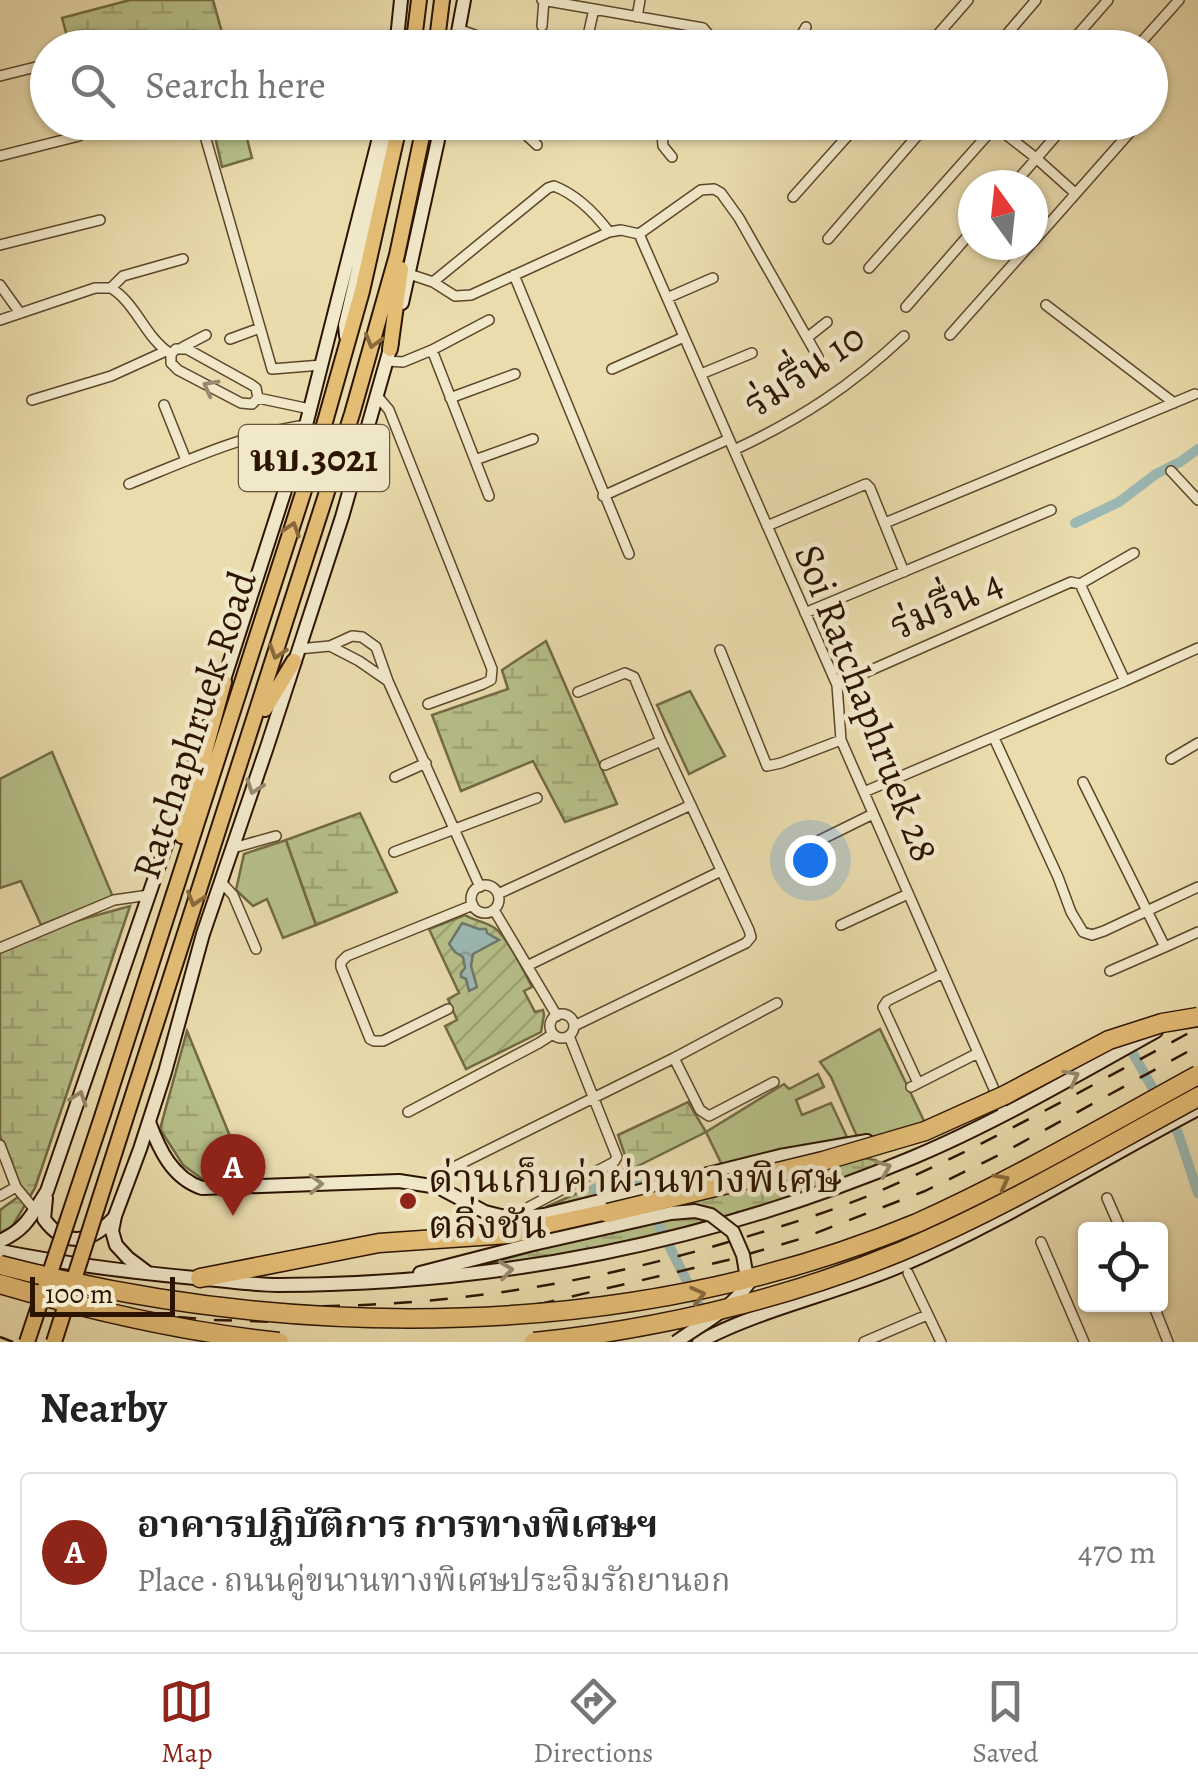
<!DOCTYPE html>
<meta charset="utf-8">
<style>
body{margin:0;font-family:Alegreya,"Noto Serif Thai",serif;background:#f2f2f2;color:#222}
.controls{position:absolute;right:30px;bottom:30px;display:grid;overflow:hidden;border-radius:10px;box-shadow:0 2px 8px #0004}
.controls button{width:90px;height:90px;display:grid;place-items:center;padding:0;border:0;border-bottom:2px solid #e0e0e0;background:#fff;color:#222;font:50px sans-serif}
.compass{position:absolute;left:958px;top:170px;width:90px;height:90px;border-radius:50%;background:#fff;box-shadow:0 2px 8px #0004;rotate:345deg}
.scale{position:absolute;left:30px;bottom:25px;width:145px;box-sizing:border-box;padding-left:10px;border:5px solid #2d1400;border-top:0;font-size:28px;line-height:35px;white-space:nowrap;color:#2d1400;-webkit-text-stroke:8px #f1e8ca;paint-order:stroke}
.you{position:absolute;left:810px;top:860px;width:35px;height:35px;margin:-25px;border:8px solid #fff;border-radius:50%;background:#1a73e8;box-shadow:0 0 0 15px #1a73e833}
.badge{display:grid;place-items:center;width:65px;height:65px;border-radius:50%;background:#8f2418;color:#fff;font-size:32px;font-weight:700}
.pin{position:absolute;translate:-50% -82px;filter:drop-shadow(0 2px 5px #0008)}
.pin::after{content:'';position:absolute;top:52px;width:35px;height:30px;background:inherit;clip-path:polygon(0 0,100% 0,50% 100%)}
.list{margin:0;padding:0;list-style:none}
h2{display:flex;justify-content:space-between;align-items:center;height:130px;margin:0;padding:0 40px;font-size:42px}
h2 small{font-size:32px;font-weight:400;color:#767676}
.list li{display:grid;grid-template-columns:65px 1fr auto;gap:30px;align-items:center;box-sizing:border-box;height:160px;margin:0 20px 20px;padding:0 20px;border:2px solid #e0e0e0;border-radius:10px}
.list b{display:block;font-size:38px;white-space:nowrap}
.list p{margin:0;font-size:32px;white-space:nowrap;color:#767676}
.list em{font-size:32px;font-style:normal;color:#767676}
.icon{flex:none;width:55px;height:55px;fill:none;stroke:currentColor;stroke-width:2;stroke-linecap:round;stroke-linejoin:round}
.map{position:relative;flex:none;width:1198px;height:1342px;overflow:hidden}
.search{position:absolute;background:#fff;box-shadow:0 2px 8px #0004;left:30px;right:30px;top:30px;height:110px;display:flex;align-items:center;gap:25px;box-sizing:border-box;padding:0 35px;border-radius:55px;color:#767676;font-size:38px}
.sheet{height:310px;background:#fff}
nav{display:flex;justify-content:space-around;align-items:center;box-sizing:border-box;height:140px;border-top:2px solid #e0e0e0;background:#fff;font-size:28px;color:#767676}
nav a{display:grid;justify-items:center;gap:5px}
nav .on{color:#8f2418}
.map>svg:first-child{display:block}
</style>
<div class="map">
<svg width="1198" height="1342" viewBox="0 0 1198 1342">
<defs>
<pattern id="wetland-marsh" width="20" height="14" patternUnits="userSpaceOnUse" patternTransform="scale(2.5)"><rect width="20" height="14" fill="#b7c089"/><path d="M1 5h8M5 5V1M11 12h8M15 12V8" fill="none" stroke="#9ea474"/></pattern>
<pattern id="garden-furrows" width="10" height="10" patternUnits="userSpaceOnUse" patternTransform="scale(2.5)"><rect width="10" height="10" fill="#b7c089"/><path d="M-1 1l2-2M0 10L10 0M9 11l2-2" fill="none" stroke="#9ea474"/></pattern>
<pattern id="water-ripples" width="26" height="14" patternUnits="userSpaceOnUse" patternTransform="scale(2.5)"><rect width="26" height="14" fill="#9bb9b4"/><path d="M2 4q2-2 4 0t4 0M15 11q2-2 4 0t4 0" fill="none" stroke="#869e99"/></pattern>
</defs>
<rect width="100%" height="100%" fill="#eadcad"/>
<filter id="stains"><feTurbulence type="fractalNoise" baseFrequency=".002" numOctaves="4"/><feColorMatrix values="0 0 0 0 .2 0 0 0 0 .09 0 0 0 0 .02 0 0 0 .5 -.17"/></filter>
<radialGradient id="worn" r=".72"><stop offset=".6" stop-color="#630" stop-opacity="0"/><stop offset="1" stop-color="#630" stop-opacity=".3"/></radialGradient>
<path fill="#b7c089" stroke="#726a44" stroke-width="2.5" d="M690,691L725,756L689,774L657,705Z
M52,752L113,897L41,925L21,881L0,888V779Z
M286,840L316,925L283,938L267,899L253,906L236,890L244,854Z
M880,1029L925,1123L893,1134L858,1139L831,1077L820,1062Z
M818,1074L824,1087L796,1100L802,1115L831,1103L847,1137L722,1165L706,1132L784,1084L789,1089Z"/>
<path fill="url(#wetland-marsh)" stroke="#726a44" stroke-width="2.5" d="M130,0H213L226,47H70L62,18Z
M212,123H243L252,158L222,167Z
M546,641L617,804L565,822L533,761L461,791L432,715L508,689L502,670Z
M360,813L397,892L316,925L286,840Z
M130,906L35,1188L12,1227L0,1233V1210L22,1194L0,1136V952L65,924Z
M187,1031L247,1178L205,1181L183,1165L160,1129Z
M688,1102L706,1132L638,1166L652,1193L857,1157L876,1160L878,1167C834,1182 790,1199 746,1213C657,1241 564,1256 472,1268L537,1250L615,1203L616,1187L595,1196L546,1207L630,1170L618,1135Z"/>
<path fill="url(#garden-furrows)" stroke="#726a44" stroke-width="2.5" d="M465,915C474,921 488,922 496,929C507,938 525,973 532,987L524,991L535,1012L543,1010L544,1015L541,1032L466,1069L445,1026L457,1020L448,999L459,993L429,929Z"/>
<path fill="url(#water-ripples)" stroke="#6f776c" stroke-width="2.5" d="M462,923L479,929H486L487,933L499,940L473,954L471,966L477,987L469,991L466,979L461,977V973L465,968L463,957L455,952L449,944Z"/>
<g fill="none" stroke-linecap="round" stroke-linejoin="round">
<path stroke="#9bb9b4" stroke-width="10" d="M1075,523L1119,502L1156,474L1180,462L1198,449
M1126,1041L1178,1133L1198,1193
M594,1189L630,1170L643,1195
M653,1214L704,1315"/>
<g stroke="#5c462b" stroke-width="12">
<path id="street" d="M542,0L703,28L709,35L707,48
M637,17L640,0
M542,26L544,0
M458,29L510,48
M587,40L594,9
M794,48L806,27
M926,48L968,0
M995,48L1036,0
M1066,48L1108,0
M1136,48L1179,0
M0,76L48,64
M1150,110L1160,99
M201,122L272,369L322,365
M661,122L663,146L672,157
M674,122L731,134
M990,122L1036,158L1075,193
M442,123L493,131H522L539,122
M522,131L537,145
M0,156L79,136
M1013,185L1068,122
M554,186C577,195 594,212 609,232L471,295L455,296L433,282L548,188Z
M793,197L860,122
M609,232L621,230L639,234L837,685L841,740L1004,1112
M639,234L701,190L714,189L721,193L739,218L818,357
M828,239L929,122
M1033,242L1139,122
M0,245L100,220
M869,268L999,122
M409,274L433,282
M514,275L629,554
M0,285L20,313
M111,288L123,276L183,259
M667,298L713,278
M1046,305L1174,403
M906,307L973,230
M0,320L95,288H111C137,304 145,338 171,354
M950,335L1030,245
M808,337L827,322
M230,339L260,328
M183,347L206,335
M432,350L489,320
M171,354V363L178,370L241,403L252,404L258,398L310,409
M171,354L176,349H187L252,385L256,388L258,398
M387,361L403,362L432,350L489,496
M612,369L684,337
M701,374L752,353
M378,397L389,410L492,669L491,680L483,684L428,704
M450,398L515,374
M32,400L111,376L166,351
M164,405L186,460
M734,450C800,419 850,387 904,336
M475,460L533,439
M1171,471L1198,500
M129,484C186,461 244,434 306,425
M603,496L729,439
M885,523L1195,394
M767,526L866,484L870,488L904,572
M1080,584L1125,681
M805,613L1051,510
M330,646L359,661L388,681
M298,649L330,646L352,636L362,637L376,647L388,681L480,887
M720,650L767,766L781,763L841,740
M837,685L1071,582L1080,584L1134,553
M994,738L1058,877L1071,912L1083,932L1092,935L1104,931L1198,887
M1171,759L1198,743
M605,765L661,741
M395,777L426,763
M1083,782L1165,947L1110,971
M864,792L1125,681L1198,648
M806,847L873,814
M233,848L276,836
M394,852L537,798
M222,883L233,895L256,949
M471 899a14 14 0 1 1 28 0a14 14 0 1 1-28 0Z
M498,894L691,805
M494,910L557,1016
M841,925L908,894
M1165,947L1198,932
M0,948L114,900L149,895
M529,965L721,871
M448,1009L383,1041H374L370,1039L341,967V962L347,956L473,905
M550 1026a12 12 0 1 1 24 0a12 12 0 1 1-24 0Z
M574,1026L746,943L751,937L749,930L661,741L634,677L625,673L578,692
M674,1058L700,1110L709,1116L774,1082
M918,1083L883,1007L887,1001L943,973
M911,1087L978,1053
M408,1112L539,1043L553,1034
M0,1145L16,1187L35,1210
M442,1173L674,1058L777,1003
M0,1196L16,1187
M1107,1198L1121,1230
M529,1207L614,1162L617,1157L569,1036
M1041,1242L1084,1342
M908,1273L941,1342
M1153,1304L1168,1342
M864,1342L927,1315"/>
</g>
<g stroke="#2d1400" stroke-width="16">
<path id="secondary" d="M396,48L401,0
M455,48L464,0
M402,303L442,122
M346,336L345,325L385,154L389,126
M221,689L306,425L383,122
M149,1122C159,1149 172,1178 202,1188L399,1181L438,1187L485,1212L501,1216L514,1218L544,1215L780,1156L867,1141
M46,1198L44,1219C65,1248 90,1243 113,1219
M0,1241C27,1229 32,1214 47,1191L207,726
M0,1251C65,1264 129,1272 195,1278C223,1280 251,1285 278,1285C501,1284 709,1243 914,1157C995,1123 1079,1074 1156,1031
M148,1273L128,1258L116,1245L112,1231L115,1216L140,1149L165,1072L203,934L267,747L342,517L392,342
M420,1273L529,1245
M699,1342C760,1309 835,1294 900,1266C1003,1222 1098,1161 1198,1109"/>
</g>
<g stroke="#2d1400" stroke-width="18">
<path id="primary" d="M413,48L419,0
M436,48L442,0
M390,349L401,269
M265,709L294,661
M182,836L224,682
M103,1114L317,450L362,291L400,122
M124,1123L352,414L397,255L425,122"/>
</g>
<g stroke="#2d1400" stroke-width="21">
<path id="highway" d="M200,1278L379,1243L509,1234L608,1213"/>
</g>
<use href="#street" stroke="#f1e8ca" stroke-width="9"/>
<use href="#secondary" stroke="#f1e8ca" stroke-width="12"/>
<use href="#primary" stroke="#e5be76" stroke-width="14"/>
<use href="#highway" stroke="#e5be76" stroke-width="18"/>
<path stroke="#2d1400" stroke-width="2.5" stroke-dasharray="18 18" stroke-linecap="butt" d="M0,1276C248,1325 483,1315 725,1243C773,1229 821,1215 868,1196C982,1148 1090,1086 1198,1028
M0,1292L130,1313L213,1320L279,1322L395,1323L465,1316L544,1303L728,1260L800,1239L925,1191L1001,1154L1198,1046
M0,1337L13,1342"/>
<g stroke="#2d1400" stroke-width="16" stroke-linecap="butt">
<path id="secondary-bridge" d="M529,1245L671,1213L695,1211L711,1215L733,1232L743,1255L748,1284C729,1311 701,1324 676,1342"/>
</g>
<g stroke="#2d1400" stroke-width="18" stroke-linecap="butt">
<path id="primary-bridge" d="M27,1342L103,1114
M54,1342L124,1123"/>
</g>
<g stroke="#2d1400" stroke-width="21" stroke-linecap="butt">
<path id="highway-bridge" d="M608,1213L823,1161L925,1131L1005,1095L1109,1040L1162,1023L1198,1017
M0,1265C296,1342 631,1342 917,1223C1013,1180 1105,1126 1198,1075
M0,1284C92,1311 183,1332 279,1342
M534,1342C658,1329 786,1299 902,1251C1004,1208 1100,1150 1198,1097"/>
</g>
<use href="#secondary-bridge" stroke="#f1e8ca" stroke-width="12"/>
<use href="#primary-bridge" stroke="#e5be76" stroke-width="14"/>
<use href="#highway-bridge" stroke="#e5be76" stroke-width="18"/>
</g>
<defs><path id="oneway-chevron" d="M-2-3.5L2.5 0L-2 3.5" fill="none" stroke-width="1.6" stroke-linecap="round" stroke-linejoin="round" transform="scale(2.5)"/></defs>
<g stroke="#89693b">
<use href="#oneway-chevron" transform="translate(373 341) rotate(106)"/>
<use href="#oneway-chevron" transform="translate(292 529) rotate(-72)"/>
<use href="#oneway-chevron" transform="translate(277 652) rotate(108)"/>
<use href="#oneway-chevron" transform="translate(195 899) rotate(107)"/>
<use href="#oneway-chevron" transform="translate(1002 1181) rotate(-28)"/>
<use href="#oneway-chevron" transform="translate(698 1295) rotate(-14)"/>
</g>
<g stroke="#99896f">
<use href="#oneway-chevron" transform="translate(210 387) rotate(-152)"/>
<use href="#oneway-chevron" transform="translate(254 787) rotate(109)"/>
<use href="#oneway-chevron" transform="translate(1072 1077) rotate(-28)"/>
<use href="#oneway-chevron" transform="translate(79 1098) rotate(-71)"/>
<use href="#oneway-chevron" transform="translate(884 1168) rotate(-22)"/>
<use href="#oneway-chevron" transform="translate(316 1184) rotate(-2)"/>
<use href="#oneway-chevron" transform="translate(506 1270) rotate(-7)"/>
</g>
<circle fill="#8f2418" stroke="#f1e8ca" stroke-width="4" cx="408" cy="1201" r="10"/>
<g text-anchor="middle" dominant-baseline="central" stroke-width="9" stroke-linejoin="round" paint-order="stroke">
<rect fill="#f1e8ca" stroke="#68543d" stroke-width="2.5" x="239" y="425" width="150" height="66" rx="8"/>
<g font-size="38" font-weight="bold" fill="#2d1400">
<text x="314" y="458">นบ.3021</text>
</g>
<g font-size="40" fill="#2d1400" stroke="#f1e8ca">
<text transform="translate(804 370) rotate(-34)">ร่มรื่น 10</text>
<text transform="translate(946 604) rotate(-24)">ร่มรื่น 4</text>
<text transform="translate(867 703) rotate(69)">Soi Ratchaphruek 28</text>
<text transform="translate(194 725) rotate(-72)">Ratchaphruek Road</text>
</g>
<g font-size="40" fill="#2d1400" stroke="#f1e8ca" text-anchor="start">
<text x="428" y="1178">ด่านเก็บค่าผ่านทางพิเศษ<tspan x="428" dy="46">ตลิ่งชัน</tspan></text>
</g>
</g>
<rect width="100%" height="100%" filter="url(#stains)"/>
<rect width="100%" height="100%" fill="url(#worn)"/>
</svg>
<div class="controls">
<button><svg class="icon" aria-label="locate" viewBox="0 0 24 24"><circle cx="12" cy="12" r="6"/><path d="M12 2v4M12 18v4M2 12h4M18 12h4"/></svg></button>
</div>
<svg class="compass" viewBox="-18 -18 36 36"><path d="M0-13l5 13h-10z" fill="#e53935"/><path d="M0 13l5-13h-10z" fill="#767676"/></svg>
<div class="scale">100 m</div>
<div class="you"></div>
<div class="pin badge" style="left:233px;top:1216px">A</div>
<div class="search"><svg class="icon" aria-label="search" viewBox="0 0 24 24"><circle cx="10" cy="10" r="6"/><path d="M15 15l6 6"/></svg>Search here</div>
</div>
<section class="sheet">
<h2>Nearby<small></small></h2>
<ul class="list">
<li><span class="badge">A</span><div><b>อาคารปฏิบัติการ การทางพิเศษฯ</b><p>Place · ถนนคู่ขนานทางพิเศษประจิมรัถยานอก</p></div><em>470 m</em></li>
</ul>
</section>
<nav>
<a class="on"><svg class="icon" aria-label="map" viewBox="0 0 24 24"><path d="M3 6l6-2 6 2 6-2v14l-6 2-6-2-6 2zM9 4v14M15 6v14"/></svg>Map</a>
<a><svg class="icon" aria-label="directions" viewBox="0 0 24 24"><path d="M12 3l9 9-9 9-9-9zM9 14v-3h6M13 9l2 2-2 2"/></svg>Directions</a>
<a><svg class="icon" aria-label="saved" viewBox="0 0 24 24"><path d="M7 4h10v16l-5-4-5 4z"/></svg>Saved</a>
</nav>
